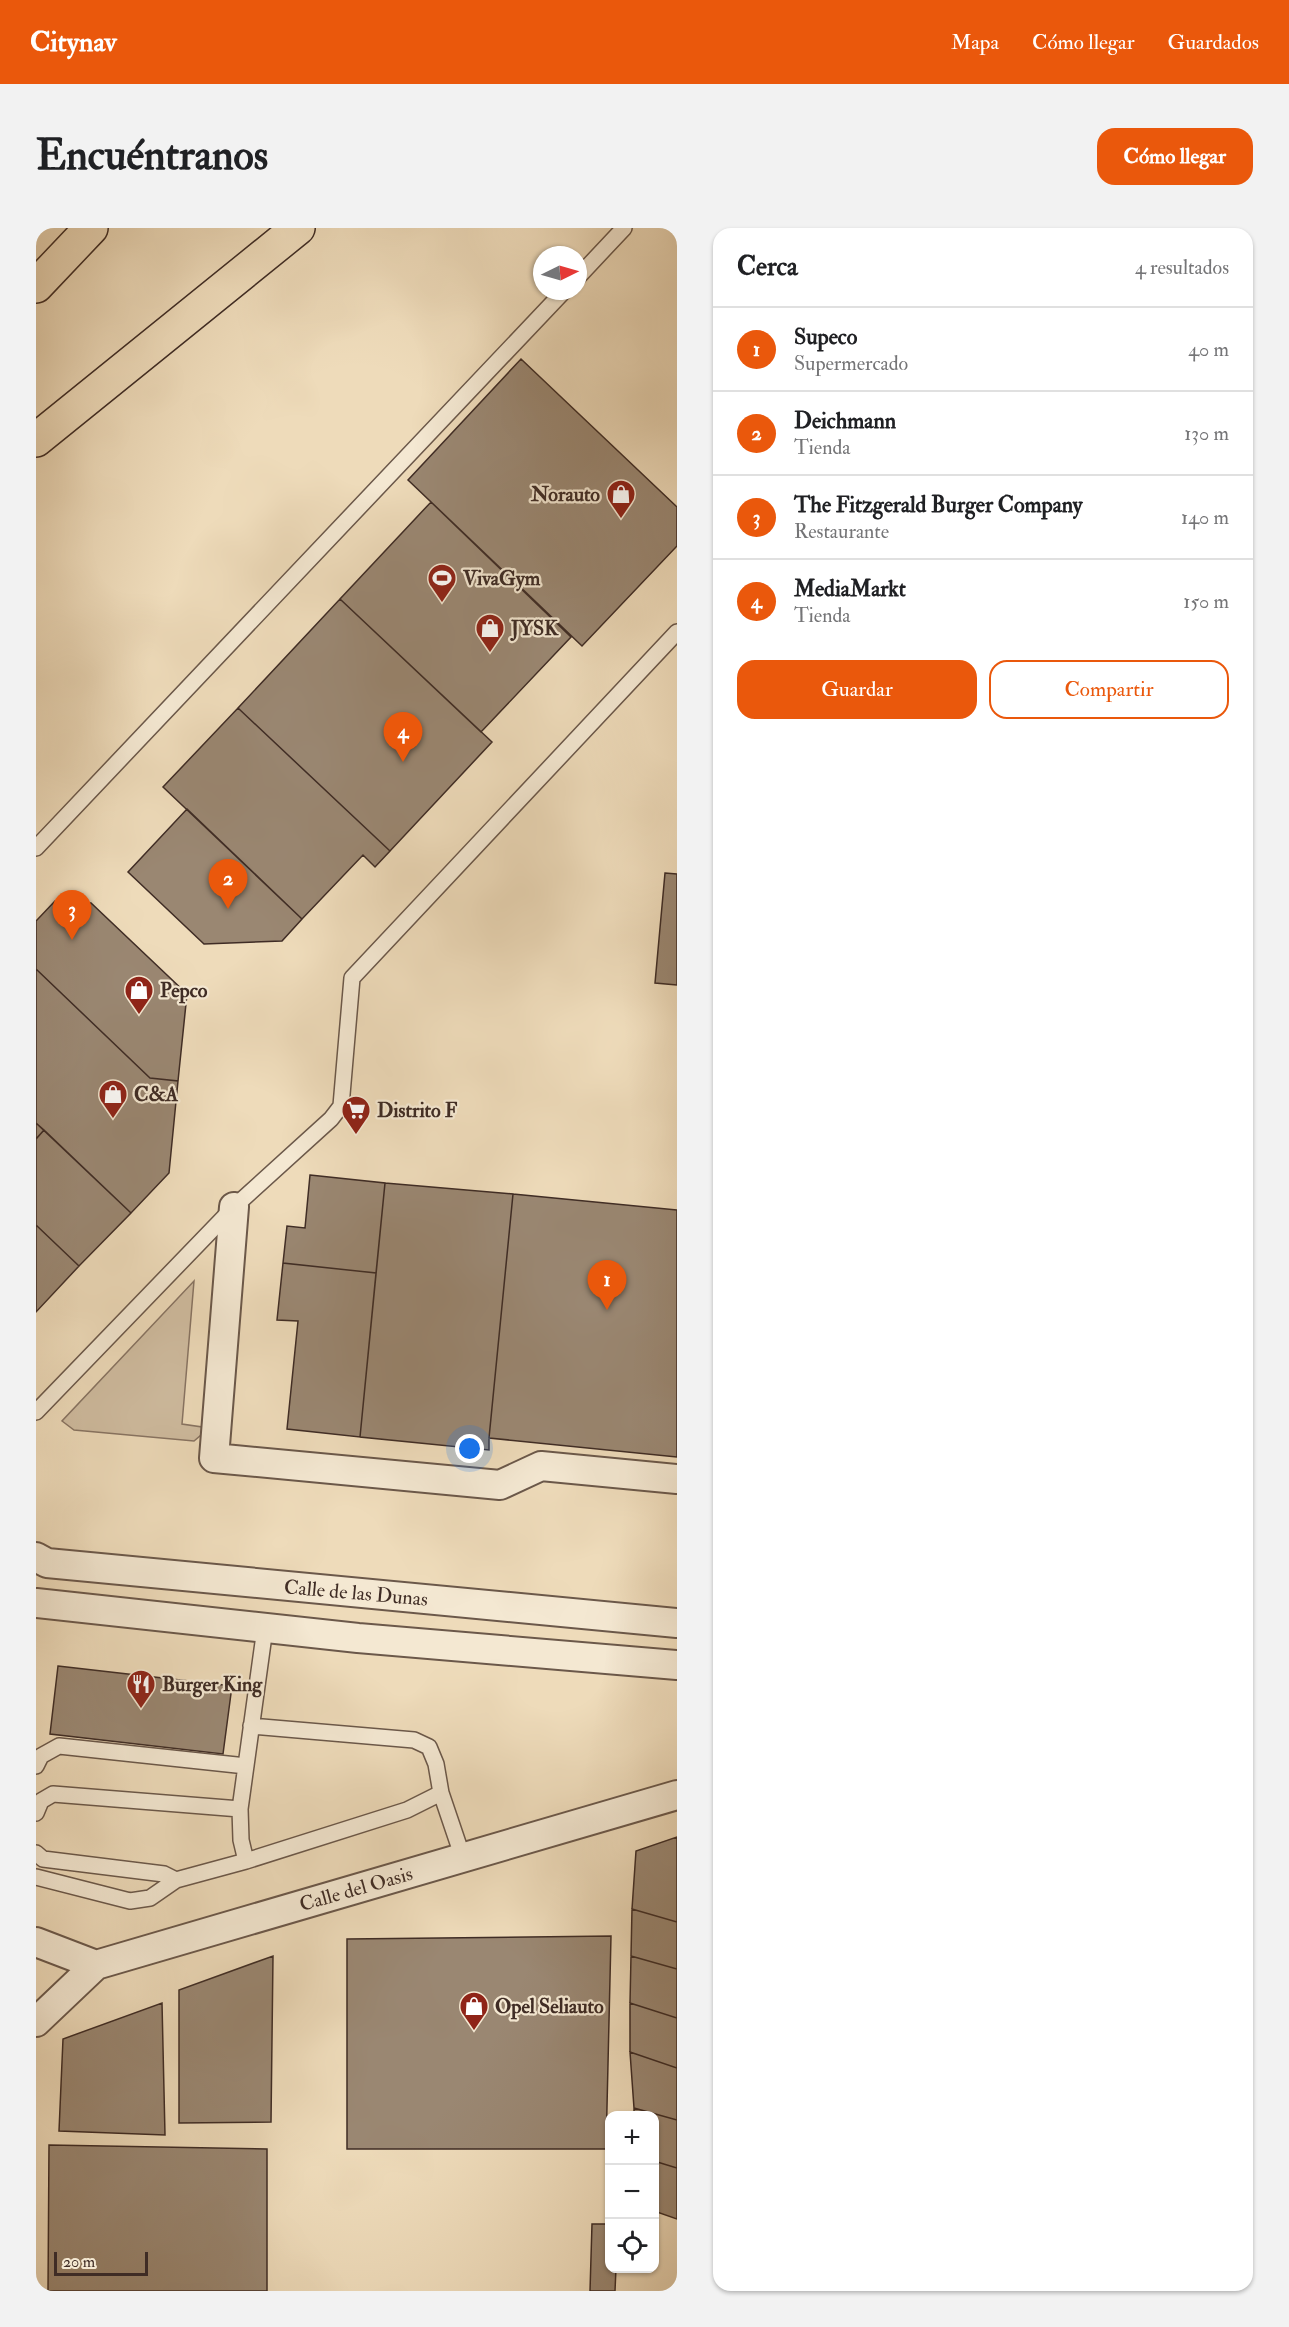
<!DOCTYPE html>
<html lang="es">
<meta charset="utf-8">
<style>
body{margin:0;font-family:"IM FELL Double Pica",serif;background:#f2f2f2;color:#202124}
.controls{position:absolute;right:18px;bottom:18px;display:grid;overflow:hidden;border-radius:12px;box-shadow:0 2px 4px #0004}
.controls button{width:54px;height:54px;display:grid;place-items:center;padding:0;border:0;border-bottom:2px solid #e0e0e0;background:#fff;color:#202124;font:30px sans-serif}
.compass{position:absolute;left:497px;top:18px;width:54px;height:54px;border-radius:50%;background:#fff;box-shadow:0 2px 4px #0004;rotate:85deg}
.scale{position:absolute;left:18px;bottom:15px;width:94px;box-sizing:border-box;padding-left:6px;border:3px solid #3f2c25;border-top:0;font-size:16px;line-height:21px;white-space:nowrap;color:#3f2c25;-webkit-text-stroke:4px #f4e8d2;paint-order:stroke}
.you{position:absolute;left:434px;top:1221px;width:21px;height:21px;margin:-15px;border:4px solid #fff;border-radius:50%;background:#1a73e8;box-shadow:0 0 0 9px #1a73e833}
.badge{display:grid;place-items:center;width:39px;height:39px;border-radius:50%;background:#ea580c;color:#fff;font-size:20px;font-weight:700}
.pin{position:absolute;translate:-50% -50px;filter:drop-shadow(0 2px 3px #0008)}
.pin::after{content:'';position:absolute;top:32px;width:21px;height:18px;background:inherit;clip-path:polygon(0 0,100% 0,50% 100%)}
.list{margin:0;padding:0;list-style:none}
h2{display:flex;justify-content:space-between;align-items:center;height:78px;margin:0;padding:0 24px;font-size:26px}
h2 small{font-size:20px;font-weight:400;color:#757577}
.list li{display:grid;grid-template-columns:39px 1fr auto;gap:18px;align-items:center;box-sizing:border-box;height:84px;padding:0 24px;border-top:2px solid #e0e0e0}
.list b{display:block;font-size:22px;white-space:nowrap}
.list p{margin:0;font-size:20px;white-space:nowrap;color:#757577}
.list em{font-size:20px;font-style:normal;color:#757577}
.actions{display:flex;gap:12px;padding:18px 24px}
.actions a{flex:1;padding:14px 0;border:2px solid #ea580c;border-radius:18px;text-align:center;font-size:21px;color:#ea580c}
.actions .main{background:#ea580c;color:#fff}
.icon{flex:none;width:33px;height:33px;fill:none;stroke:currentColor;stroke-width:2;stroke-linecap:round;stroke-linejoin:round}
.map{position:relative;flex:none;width:641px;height:2063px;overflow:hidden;border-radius:18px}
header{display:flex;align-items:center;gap:36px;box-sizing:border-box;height:84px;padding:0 30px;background:#ea580c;color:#fff}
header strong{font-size:28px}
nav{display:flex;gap:33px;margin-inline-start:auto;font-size:21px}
.intro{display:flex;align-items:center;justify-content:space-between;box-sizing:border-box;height:144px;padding:0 36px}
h1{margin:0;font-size:42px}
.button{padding:15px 27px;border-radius:18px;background:#ea580c;color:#fff;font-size:21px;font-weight:700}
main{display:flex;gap:36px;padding:0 36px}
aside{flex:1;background:#fff;border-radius:18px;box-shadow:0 2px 4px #0004}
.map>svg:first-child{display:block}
</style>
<header>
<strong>Citynav</strong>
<nav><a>Mapa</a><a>Cómo llegar</a><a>Guardados</a></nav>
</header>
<div class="intro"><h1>Encuéntranos</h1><a class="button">Cómo llegar</a></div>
<main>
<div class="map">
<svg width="641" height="2063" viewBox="0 0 641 2063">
<rect width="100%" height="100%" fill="#eedbba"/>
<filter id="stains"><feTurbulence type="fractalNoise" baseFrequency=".00333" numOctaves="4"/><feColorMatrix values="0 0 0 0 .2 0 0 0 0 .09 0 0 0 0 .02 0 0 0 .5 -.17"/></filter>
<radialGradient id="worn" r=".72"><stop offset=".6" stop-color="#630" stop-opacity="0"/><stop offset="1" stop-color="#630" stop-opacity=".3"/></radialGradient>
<path fill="#d0bda1" stroke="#887463" stroke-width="1.5" d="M158,1053L146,1196L166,1199L165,1207L158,1213L38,1202L26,1193Z"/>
<path fill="#9a8772" stroke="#3f2c25" stroke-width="1.5" d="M485,131L641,279V318L546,418L372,252Z
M395,274L535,409L445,504L304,371Z
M304,371L456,514L354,623L202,480Z
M202,480L354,623L339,639L327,627L266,691L127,559Z
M151,581L266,691L246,713L168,716L92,644Z
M629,645L641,646V757L619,755Z
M19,673L55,675L151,766L142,853L114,850L0,741V693Z
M0,741L114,850L142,853L133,945L95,985L0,895Z
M0,895L8,902L0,911Z
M8,902L95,985L43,1038L0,997V911Z
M274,947L349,955L340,1045L247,1035L251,998L269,1000Z
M349,955L477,966L453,1210V1222L324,1209Z
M477,966L641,982V1229L453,1210Z
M0,997L43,1038L0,1084Z
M247,1035L340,1045L324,1209L251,1201L262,1093L241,1092Z
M22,1438L196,1458L187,1526L14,1506Z
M641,1609V1694L596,1681L600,1623Z
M596,1681L641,1694V1741L595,1728Z
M575,1708L570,1921H311V1711Z
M237,1728L235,1894L143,1895V1762Z
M595,1728L641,1741V1790L594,1775Z
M126,1775L129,1907L23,1903L27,1811Z
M594,1775L641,1790V1840L594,1824Z
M594,1824L641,1840V1892L598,1880Z
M598,1880L641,1892V1940L618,1933V1888H598Z
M13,1917L231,1921V2063H12Z
M618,1933L641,1940V1991L618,1983Z
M556,1996H574V2040H580L579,2063H554Z"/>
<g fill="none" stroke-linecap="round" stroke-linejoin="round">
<g stroke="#6b584a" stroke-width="18">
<path id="lane" d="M542,49L588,0
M0,620L528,63
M0,1184L198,979L295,891L305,878L316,750L641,404
M215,1498L378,1512L393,1519L400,1536L405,1565L427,1630
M0,1538L5,1528L23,1518L210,1538
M0,1585L5,1573L17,1566L204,1581
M0,1625L7,1631L128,1646L140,1652
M210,1633L205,1612L204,1581L229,1400
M0,1649L94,1673L114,1670L140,1652L210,1633L371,1582L405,1565"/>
</g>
<g stroke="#6b584a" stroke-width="32">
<path id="street" d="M198,979L178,1230L464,1257L505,1238L641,1251
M0,1329L11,1335L641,1395
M0,1375L322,1410L641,1437
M0,1714L60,1737L641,1567
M0,1794L60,1737"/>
</g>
<g stroke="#3f2c25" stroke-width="36">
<path id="highway" d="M0,58L55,0
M0,212L262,0"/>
</g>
<use href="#lane" stroke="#f4e8d2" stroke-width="15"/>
<use href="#street" stroke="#f4e8d2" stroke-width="28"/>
<use href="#highway" stroke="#eedbba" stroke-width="33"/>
</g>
<defs>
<g id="shop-pin" transform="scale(1.5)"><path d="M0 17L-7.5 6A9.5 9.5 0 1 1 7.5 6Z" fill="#8f2418" stroke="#f4e8d2"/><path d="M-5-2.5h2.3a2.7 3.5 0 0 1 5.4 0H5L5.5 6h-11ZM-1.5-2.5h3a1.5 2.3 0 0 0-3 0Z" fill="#fff"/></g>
<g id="stadium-pin" transform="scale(1.5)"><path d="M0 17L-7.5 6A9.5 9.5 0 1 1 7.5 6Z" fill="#8f2418" stroke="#f4e8d2"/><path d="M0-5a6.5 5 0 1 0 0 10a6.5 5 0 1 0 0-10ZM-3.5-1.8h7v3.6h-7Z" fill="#fff"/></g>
<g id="supermarket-pin" transform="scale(1.5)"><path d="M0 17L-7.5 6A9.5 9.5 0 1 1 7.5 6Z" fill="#8f2418" stroke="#f4e8d2"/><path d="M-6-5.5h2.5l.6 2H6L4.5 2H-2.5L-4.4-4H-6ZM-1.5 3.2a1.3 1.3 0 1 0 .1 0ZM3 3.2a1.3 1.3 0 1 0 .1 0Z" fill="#fff"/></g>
<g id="restaurant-pin" transform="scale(1.5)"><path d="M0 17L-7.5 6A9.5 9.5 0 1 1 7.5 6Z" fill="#8f2418" stroke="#f4e8d2"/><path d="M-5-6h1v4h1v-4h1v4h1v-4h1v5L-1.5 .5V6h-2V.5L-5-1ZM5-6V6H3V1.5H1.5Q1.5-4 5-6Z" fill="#fff"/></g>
</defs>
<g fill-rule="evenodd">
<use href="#shop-pin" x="585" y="266"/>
<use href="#stadium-pin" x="406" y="350"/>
<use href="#shop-pin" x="454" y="400"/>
<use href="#shop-pin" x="103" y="762"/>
<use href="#shop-pin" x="77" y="866"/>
<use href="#supermarket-pin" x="320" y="882"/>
<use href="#restaurant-pin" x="105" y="1456"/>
<use href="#shop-pin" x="438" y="1778"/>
</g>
<g text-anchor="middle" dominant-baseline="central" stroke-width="4.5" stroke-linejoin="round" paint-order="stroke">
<g font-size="20" font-weight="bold" fill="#3f2c25" stroke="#f4e8d2" text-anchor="start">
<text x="564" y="266" text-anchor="end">Norauto</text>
<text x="427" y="350">VivaGym</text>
<text x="475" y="400">JYSK</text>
<text x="124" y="762">Pepco</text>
<text x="98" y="866">C&amp;A</text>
<text x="341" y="882">Distrito F</text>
<text x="126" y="1456">Burger King</text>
<text x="459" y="1778">Opel Seliauto</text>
</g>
<g font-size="20" fill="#3f2c25" stroke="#f4e8d2">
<text transform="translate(320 1365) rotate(5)">Calle de las Dunas</text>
<text transform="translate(320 1661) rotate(-16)">Calle del Oasis</text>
</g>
</g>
<rect width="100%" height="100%" filter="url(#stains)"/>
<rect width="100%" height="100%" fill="url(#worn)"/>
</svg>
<div class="controls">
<button>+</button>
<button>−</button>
<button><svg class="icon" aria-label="locate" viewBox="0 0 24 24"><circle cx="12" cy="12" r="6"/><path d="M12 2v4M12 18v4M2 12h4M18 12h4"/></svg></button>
</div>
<svg class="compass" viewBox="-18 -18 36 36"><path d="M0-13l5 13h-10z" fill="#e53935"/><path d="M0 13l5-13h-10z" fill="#757577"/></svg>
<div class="scale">20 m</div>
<div class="you"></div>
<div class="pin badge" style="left:571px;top:1082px">1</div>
<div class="pin badge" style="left:192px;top:681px">2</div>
<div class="pin badge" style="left:36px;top:712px">3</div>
<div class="pin badge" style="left:367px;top:534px">4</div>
</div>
<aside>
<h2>Cerca<small>4 resultados</small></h2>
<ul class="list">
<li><span class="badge">1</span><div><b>Supeco</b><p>Supermercado</p></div><em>40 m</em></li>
<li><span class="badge">2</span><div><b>Deichmann</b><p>Tienda</p></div><em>130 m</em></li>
<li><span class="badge">3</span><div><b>The Fitzgerald Burger Company</b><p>Restaurante</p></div><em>140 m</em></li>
<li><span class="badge">4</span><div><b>MediaMarkt</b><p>Tienda</p></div><em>150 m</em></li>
</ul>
<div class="actions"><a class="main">Guardar</a><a>Compartir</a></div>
</aside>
</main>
